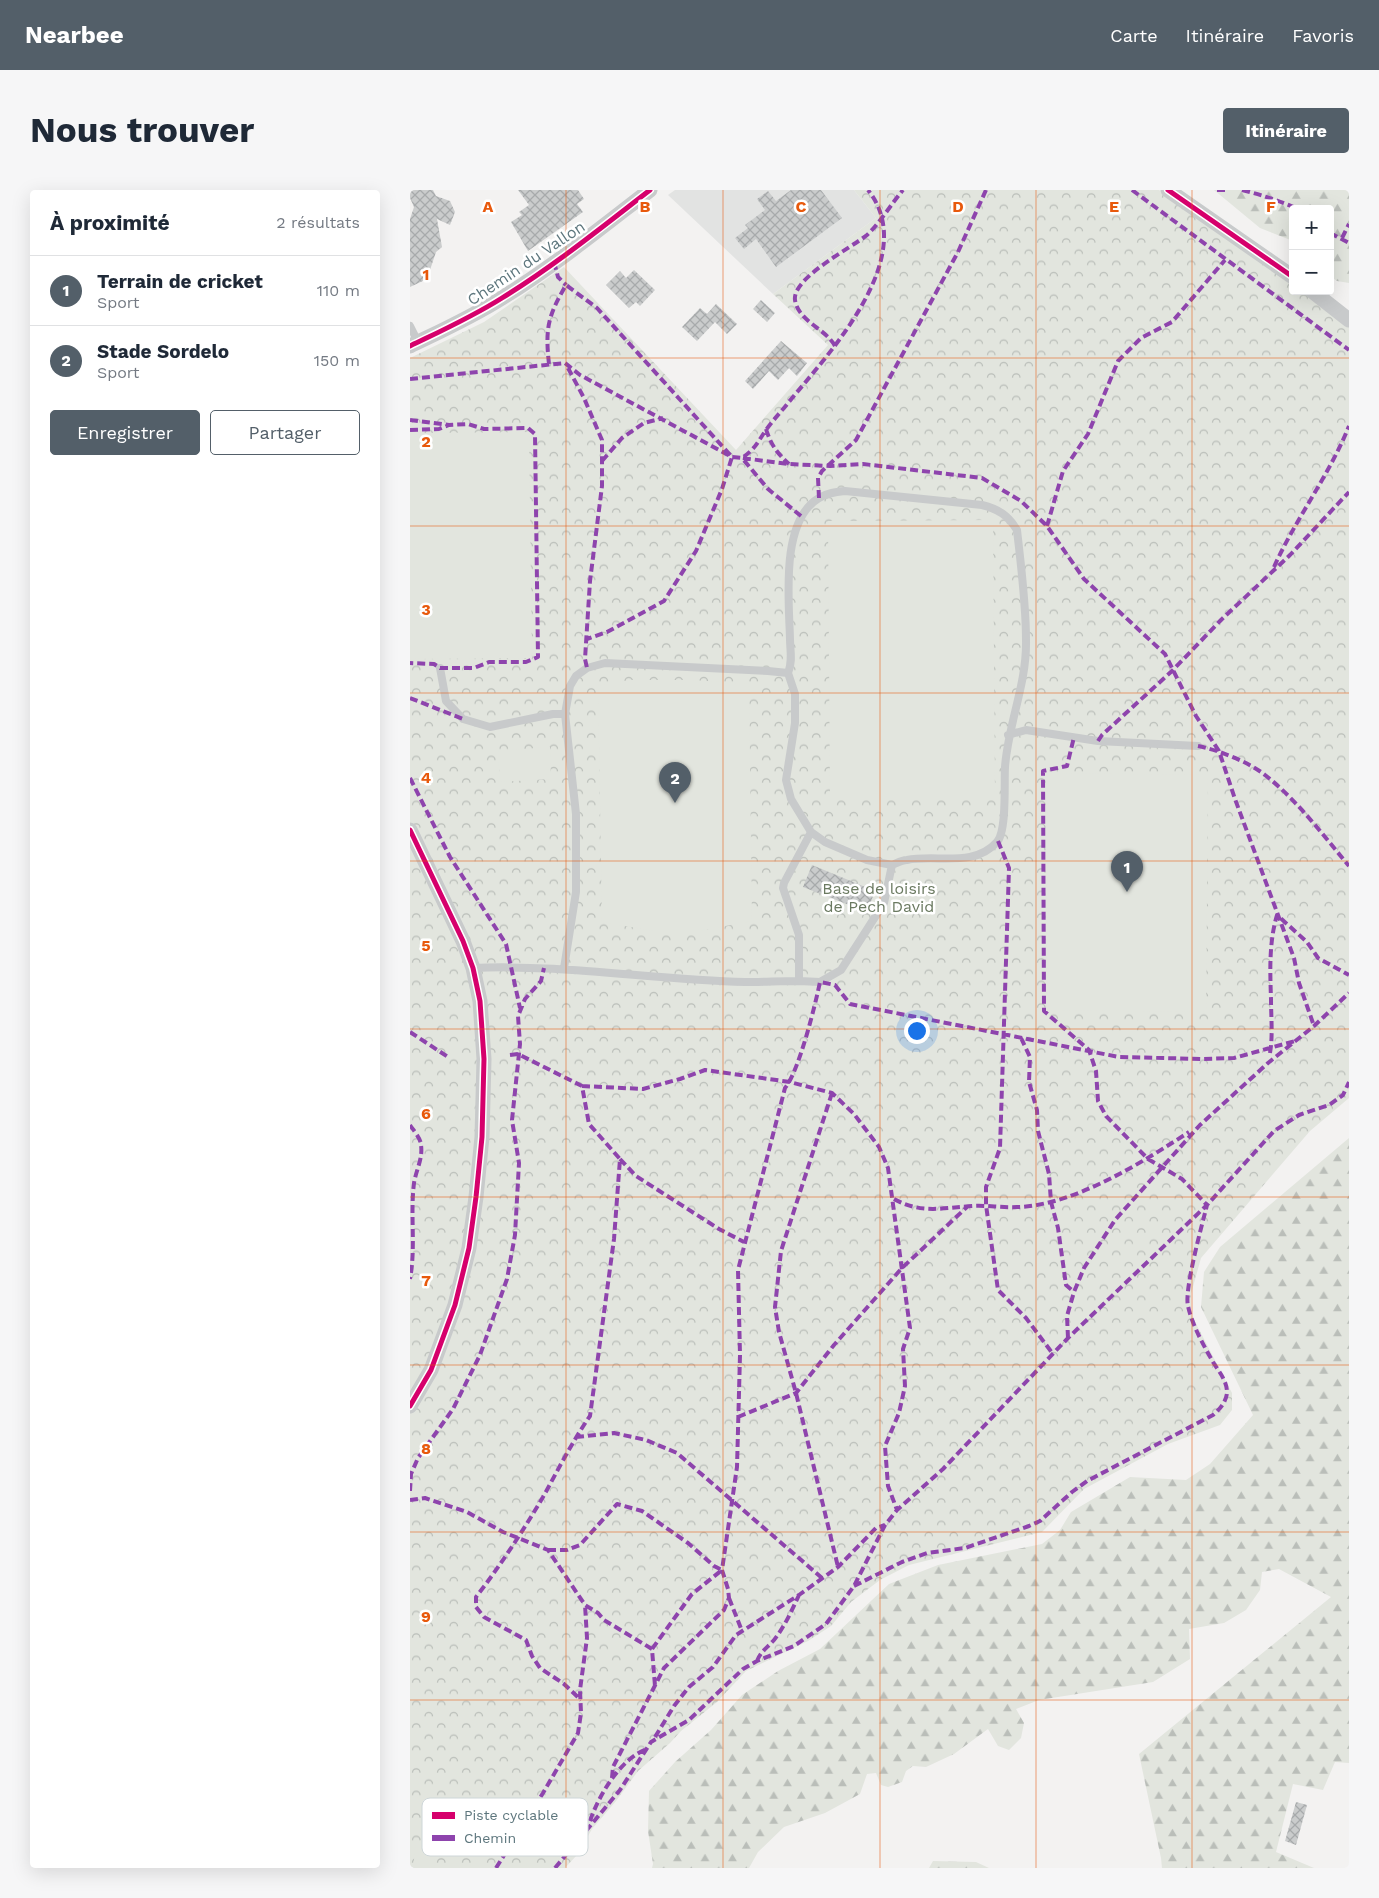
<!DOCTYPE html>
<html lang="fr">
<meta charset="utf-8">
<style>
body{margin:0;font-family:"Work Sans",sans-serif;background:#f6f6f7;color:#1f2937}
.controls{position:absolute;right:15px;top:15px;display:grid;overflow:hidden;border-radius:5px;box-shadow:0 5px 20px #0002}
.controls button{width:45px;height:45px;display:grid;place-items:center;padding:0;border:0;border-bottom:1px solid #e0e1e3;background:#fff;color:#1f2937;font:25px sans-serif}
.you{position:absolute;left:506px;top:840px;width:18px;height:18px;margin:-12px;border:4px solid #fff;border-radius:50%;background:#1a73e8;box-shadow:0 0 0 8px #1a73e833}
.badge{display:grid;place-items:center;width:32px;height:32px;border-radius:50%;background:#535f69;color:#fff;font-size:16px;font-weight:700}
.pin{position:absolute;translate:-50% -41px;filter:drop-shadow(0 1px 2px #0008)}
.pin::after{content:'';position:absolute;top:26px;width:18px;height:15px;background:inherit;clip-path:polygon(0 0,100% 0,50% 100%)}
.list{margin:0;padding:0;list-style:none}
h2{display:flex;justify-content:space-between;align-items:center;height:65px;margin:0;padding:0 20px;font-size:21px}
h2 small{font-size:16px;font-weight:400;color:#747a83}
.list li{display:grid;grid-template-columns:32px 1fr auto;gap:15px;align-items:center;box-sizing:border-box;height:70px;padding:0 20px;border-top:1px solid #e0e1e3}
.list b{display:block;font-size:19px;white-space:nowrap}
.list p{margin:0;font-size:16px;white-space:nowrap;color:#747a83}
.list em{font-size:16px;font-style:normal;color:#747a83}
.actions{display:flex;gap:10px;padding:15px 20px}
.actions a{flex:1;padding:11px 0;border:1px solid #535f69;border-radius:5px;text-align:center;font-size:18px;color:#535f69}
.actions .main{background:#535f69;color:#fff}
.map{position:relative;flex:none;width:939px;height:1678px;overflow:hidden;border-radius:5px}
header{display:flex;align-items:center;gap:30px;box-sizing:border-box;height:70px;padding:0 25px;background:#535f69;color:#fff}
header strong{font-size:24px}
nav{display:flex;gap:28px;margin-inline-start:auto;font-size:18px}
.intro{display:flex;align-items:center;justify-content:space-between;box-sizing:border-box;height:120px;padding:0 30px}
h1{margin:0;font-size:35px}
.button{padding:12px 22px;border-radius:5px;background:#535f69;color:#fff;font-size:18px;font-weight:700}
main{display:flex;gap:30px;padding:0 30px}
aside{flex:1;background:#fff;border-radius:5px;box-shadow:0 5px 20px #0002}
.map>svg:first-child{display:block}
</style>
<header>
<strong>Nearbee</strong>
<nav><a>Carte</a><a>Itinéraire</a><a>Favoris</a></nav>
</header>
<div class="intro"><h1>Nous trouver</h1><a class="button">Itinéraire</a></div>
<main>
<aside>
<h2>À proximité<small>2 résultats</small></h2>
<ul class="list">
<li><span class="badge">1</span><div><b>Terrain de cricket</b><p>Sport</p></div><em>110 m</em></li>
<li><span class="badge">2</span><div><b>Stade Sordelo</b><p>Sport</p></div><em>150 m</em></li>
</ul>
<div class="actions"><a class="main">Enregistrer</a><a>Partager</a></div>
</aside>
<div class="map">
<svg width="939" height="1678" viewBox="0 0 939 1678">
<defs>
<pattern id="forest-firs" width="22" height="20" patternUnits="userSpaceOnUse" patternTransform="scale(1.25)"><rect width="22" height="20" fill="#e2e5de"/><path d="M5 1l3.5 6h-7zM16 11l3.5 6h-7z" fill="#babeb9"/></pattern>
<pattern id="park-crowns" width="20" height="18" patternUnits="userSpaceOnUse" patternTransform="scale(1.25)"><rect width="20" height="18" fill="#e2e5de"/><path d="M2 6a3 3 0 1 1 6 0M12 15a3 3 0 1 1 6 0" fill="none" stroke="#babeb9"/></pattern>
<pattern id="building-cross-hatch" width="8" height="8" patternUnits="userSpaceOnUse" patternTransform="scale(1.25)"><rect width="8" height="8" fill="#cacccc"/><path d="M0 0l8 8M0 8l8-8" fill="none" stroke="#a7aaab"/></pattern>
</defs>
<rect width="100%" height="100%" fill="#f3f2f1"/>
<path fill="#e2e3e2" d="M265,0H444L466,28L363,104L258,5Z"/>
<path fill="url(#forest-firs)" d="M804,0H939V93L927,91L920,86V19H883V51L850,38Z
M939,948V1573L925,1572L913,1600L883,1594L866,1662L904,1678H752L751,1668L729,1564L921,1407L869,1379L852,1382L850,1400L836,1420L814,1433L779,1439L780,1469L743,1492L629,1510L606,1519L614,1533L611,1548L599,1560L588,1556L578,1539L544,1564L516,1577L503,1576L496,1581L492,1592L478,1597L471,1595L466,1583L457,1584L450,1604L415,1623L374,1637L348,1662L339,1678H242L243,1674L238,1641L239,1601L265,1572L301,1540L332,1505L368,1481L410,1459L479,1394L528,1375L632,1354L650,1340L661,1322L720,1287L776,1290L800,1274L843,1225L791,1117L794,1082L810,1057Z
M523,1671L566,1672L579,1678H519Z"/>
<path fill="url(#park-crowns)" d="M444,0H749L883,93V101H895L939,135V908L900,941L791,1068L781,1104V1124L822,1203V1220L810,1235L758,1254L674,1299L632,1342L499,1375L470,1390L441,1412L421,1436L398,1451L336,1481L307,1512L271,1541L260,1553L228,1581L206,1611L182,1639L167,1665L155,1678H0V168L74,132L154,77L326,260L418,155L363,104L466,28Z"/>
<path fill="#e2e5de" d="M119,242L122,468L0,469V243Z
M583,330L585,605H420L418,331Z
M219,490H283L339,494L342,731L288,741H244L192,732L188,496Z
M140,557L141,589L90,592L88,561Z
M638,583L798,585L796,822L636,820Z
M6,1652L26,1654L24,1678H3Z"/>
<path fill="url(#building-cross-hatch)" d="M0,0H23L26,6L40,11L45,22L40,35L27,29L32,57L26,62L17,89L0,97V29L4,17L0,8Z
M108,0H168L174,9L167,14L173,22L118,61L101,32L112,25L109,22L119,15Z
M381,0H411L432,28L366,77L346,49L334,59L325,48L338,38L335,35L355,20L347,9L358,1L366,11Z
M224,80L245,100L230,116L226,112L219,118L196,95L210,81L216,88Z
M351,110L365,123L357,132L343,119Z
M306,114L327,134L317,144L305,132L287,151L272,137L290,118L297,124Z
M371,151L397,173L387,186L379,178L368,190L359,181L343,199L335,191Z
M402,675L465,701L457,722L393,697Z
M886,1612L897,1615L886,1655L875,1651Z"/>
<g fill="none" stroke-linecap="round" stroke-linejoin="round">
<path stroke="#c8cacb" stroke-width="8" d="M0,136L8,152
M30,478L36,511L53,529L80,537L143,524H155
M378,483C383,471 380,461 380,449C379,410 370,331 409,308C417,303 426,302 435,301L572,315C588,319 598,325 607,340C611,376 616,413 616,450C617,494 598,534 595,577C594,593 597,641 587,652C564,678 526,664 497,670C492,670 487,673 482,675
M598,545L616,540L688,551L788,556
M63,778C154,774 244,790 335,792C353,792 371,791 389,791V745L373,698L374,693L401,642
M154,778L166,702V624L155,524L160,496L166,486L177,478L195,473L358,481L378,483L385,504V533L376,590L381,609L401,642L415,652L457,670L482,675L474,713L431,780L410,792L389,791"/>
<path stroke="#c8cacb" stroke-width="15" d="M758,0L883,87
M902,101L939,130
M0,156C31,141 62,127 92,108C144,76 192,37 240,0
M0,640L53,751L63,778L70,811L74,869L72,947L66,1007L59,1058L45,1115L21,1180L0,1216"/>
<path stroke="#8e44ad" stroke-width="4" stroke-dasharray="8 4" stroke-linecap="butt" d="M722,0L939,160
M807,0H819
M832,0C852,5 870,11 888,19
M920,43L939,53
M932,48L939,34
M144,72L148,87L156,95
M425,156C416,139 388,131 385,110C382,88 441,58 457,45C469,34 482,13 493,0
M139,174C135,138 138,126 156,95L187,118L322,267L312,299L286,361L254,411L197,442L177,449
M158,178L174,208L192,250V296L180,391L175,469L177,478
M0,189L155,173L170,185L322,267L332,268C346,258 347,253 356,240C363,230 371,222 378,213C419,163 511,67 458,0
M0,230L39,235
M356,239C361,255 367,263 379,274
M0,240L29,239L39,235L58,234L74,239L118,238L125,244L128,467L116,472H79L64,478H30L24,474L0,473
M192,271L212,248L234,233L253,228
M409,308L408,288L412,281L446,250L548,62L576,0
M391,326L358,299L332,268L379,274L420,276L453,274L572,288L611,311L637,336L674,389L755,464L786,526L809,561L825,609L884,768L889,793L904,836
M637,336L653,281L678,244L708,171L731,148L762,132L815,70
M864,377C886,328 919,286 939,236
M0,508L53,529
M688,551L692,545L762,481L811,430L880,365L939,302
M788,556C808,560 839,572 855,585C887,610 913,645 939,676
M0,588L40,667L96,754L110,818
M588,651L599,678L590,958L576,997V1015L588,1100L616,1128L643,1164
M0,842L38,867
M611,848L620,867L619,892L627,920L628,941L639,984L641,1012L648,1038L656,1095L664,1102
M860,863C863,846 861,827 861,809C860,780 859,752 867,725L897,752L908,768L939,785
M100,865L108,864L172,896L179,934L210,969L204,1049L180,1226C162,1252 148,1280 133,1307C113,1341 90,1376 66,1407V1417L74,1427L116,1450L122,1466L130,1478L154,1494L171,1510
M172,896L233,899L270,889L295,880L380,892L422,903L444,924L469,957L478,978L500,1138L493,1159L495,1196L489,1223L475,1256L478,1296L487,1320
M422,903L371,1061L365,1117L369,1142L386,1203L428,1377
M0,935C4,941 11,949 11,955C13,969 6,980 4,993C0,1025 6,1057 0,1089
M210,969L226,986L309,1039L334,1052
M484,1009C511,1024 532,1018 562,1016C577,1015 592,1018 607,1017C663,1016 733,972 779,942
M658,1148L657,1126L664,1102L674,1078L705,1030L790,935L858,873L904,836L939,803
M328,1227L386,1203L424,1155L492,1078L558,1016
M166,1247L204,1243L236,1250L267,1263L412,1388
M0,1301L1,1284L8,1268L43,1219L70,1165L97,1089L105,1045L109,973L102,930L110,854L108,826L115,809L131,791L134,778
M0,1310L15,1308L57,1322L93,1342L138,1360L175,1415L188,1423L194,1430L242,1459L245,1496
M138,1360H157L170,1355L207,1314L232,1321L278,1353L304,1376L312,1380L282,1404L242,1459
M444,1396L492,1372L517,1363L555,1358L619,1336L630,1331L662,1302L677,1291L803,1225C810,1219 816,1212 817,1203C817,1190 809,1182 803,1172C794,1156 782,1135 778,1116C774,1100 792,1035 797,1015L772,989L738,969L696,926L688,911L686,881L679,860L634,821L633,581L657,576L664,547
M319,1408L332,1441
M347,1471C351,1461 357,1458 364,1450C375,1436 382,1420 389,1405
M245,1547L264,1516L279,1497L303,1477L326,1445L389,1405L428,1377L466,1338L475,1335
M202,1588L203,1577L254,1478L314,1420L319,1408L318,1399L312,1380L327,1277L330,1165L328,1080L375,898C389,881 405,816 410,792L425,795L440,814L709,867L794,869L824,868L885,851
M180,1631C189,1605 210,1569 237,1559
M86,1678L133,1603L168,1543L171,1523L170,1500L177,1448L175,1415
M145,1678L210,1600L241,1552L279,1530L333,1479L347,1471L384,1456L416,1434L444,1396L475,1335L487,1320L533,1279L658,1148L797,1015L864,941L889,925L919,915L933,905L939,892"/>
<g stroke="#fff" stroke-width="8">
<path id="cycleway" d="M758,0L883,87
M0,156C31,141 62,127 92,108C144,76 192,37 240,0
M0,640L53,751L63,778L70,811L74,869L72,947L66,1007L59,1058L45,1115L21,1180L0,1216"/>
</g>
<use href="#cycleway" stroke="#d6006c" stroke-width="5"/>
</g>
<path fill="none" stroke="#e8590c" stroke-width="1" stroke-opacity="0.55" d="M156,0V1678M313,0V1678M470,0V1678M626,0V1678M782,0V1678M0,168H939M0,336H939M0,503H939M0,671H939M0,839H939M0,1007H939M0,1175H939M0,1342H939M0,1510H939"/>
<g text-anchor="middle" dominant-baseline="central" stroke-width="5" stroke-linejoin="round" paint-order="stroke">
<g font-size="16" fill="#5d767d" stroke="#fff">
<text transform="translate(116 73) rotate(-34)">Chemin du Vallon</text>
</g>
<g font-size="16" fill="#6b7a61" stroke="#fff">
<text x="469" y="698">Base de loisirs<tspan x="469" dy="18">de Pech David</tspan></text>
</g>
</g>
<rect x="12" y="1608" width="166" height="58" rx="8" fill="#fff" stroke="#ced6d8" stroke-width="1"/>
<rect x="22" y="1622" width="23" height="7" fill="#d6006c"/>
<rect x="22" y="1645" width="23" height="6" fill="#8e44ad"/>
<g font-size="14" fill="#5d767d">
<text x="54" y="1630">Piste cyclable</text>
<text x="54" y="1653">Chemin</text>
</g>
<g font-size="16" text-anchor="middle" font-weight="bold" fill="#e8590c" stroke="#fff" stroke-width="5" stroke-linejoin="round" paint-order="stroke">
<text x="78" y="22">A</text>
<text x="235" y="22">B</text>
<text x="391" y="22">C</text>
<text x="548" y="22">D</text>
<text x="704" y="22">E</text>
<text x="861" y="22">F</text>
<text x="16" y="90">1</text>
<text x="16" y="257">2</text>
<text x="16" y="425">3</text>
<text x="16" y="593">4</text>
<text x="16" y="761">5</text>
<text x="16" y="929">6</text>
<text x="16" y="1096">7</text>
<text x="16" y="1264">8</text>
<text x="16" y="1432">9</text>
</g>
</svg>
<div class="controls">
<button>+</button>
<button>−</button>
</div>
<div class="you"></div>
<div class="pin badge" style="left:717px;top:702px">1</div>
<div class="pin badge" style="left:265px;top:613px">2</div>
</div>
</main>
